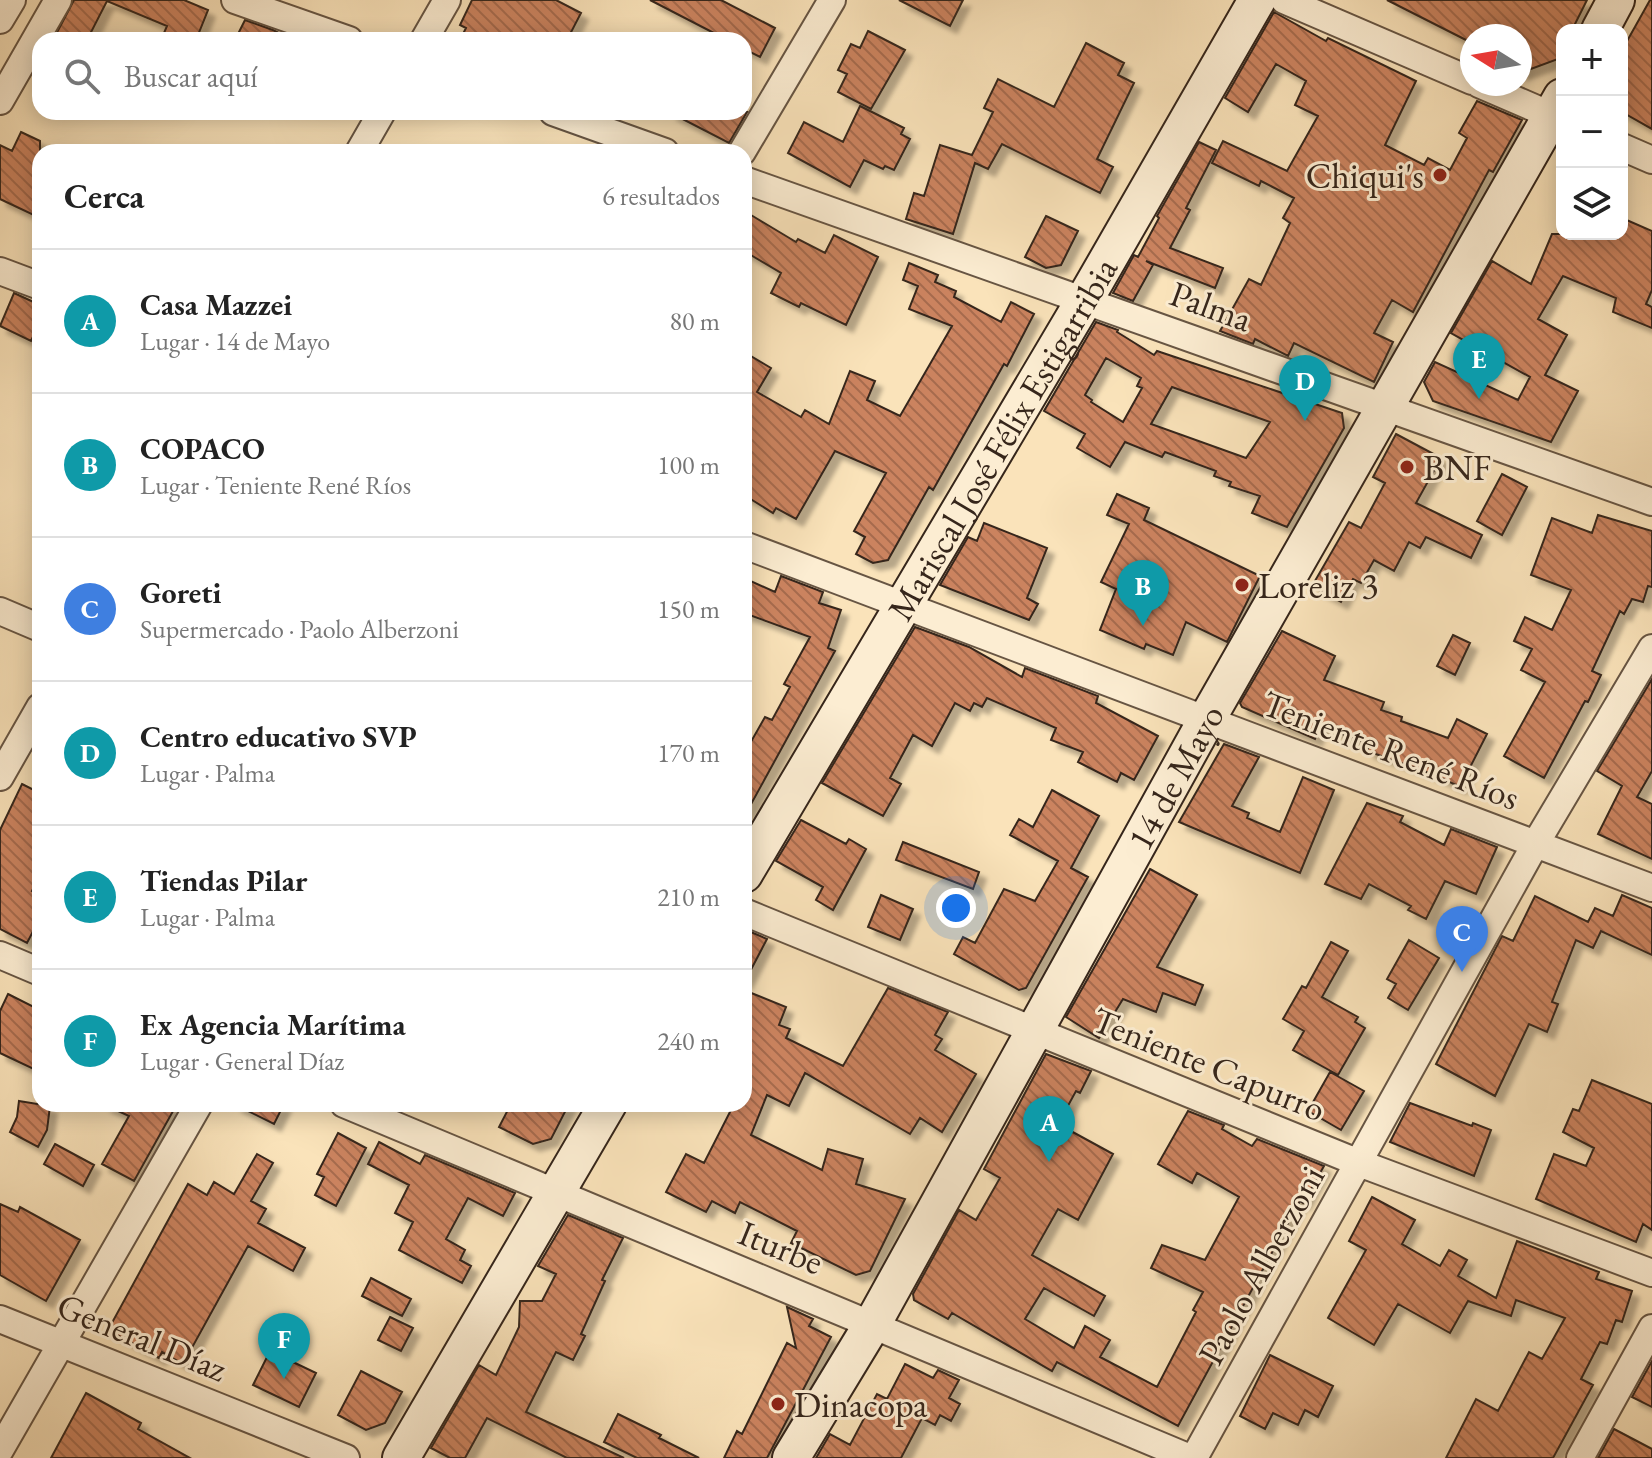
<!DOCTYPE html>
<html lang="es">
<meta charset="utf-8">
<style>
body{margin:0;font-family:"EB Garamond",serif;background:#f6f6f6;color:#222}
.controls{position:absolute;right:24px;top:24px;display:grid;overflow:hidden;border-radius:16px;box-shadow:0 4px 20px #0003}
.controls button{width:72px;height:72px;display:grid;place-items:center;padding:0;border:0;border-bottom:2px solid #e0e0e0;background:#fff;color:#222;font:40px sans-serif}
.compass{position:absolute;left:1460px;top:24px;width:72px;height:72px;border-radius:50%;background:#fff;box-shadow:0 4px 20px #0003;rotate:281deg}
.you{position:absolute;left:956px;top:908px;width:28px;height:28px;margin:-20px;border:6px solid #fff;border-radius:50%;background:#1a73e8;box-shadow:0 0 0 12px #1a73e833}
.badge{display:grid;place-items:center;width:52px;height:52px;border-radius:50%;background:#8f2418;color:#fff;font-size:26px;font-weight:700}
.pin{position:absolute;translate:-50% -66px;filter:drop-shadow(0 2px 4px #0008)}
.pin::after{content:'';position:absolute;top:42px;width:28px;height:24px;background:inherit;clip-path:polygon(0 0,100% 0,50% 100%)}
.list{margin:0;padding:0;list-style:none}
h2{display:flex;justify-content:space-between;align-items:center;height:104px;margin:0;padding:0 32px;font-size:34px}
h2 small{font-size:26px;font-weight:400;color:#767676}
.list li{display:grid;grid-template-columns:52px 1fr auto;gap:24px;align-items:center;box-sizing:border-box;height:144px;padding:0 32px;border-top:2px solid #e0e0e0}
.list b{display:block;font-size:30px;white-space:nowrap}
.list p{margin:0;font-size:26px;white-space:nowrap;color:#767676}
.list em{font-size:26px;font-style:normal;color:#767676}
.icon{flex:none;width:44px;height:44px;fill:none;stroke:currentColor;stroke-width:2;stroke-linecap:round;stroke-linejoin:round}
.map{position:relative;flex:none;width:1652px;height:1458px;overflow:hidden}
.search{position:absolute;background:#fff;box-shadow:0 4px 20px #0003;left:32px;top:32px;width:720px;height:88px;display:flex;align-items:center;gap:20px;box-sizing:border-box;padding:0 28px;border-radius:24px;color:#767676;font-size:30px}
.panel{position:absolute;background:#fff;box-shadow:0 4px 20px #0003;left:32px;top:144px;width:720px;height:968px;border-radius:24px}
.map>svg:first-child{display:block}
</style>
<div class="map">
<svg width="1652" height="1458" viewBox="0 0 1652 1458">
<defs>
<pattern id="building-back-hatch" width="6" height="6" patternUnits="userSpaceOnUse" patternTransform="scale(2)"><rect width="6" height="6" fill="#cb835f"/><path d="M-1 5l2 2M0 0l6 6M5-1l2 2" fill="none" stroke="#a66b4e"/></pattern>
<filter id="shadow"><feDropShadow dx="7" dy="7" stdDeviation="2" flood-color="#0004"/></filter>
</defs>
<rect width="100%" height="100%" fill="#fae3ba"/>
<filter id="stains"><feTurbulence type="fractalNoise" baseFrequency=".0025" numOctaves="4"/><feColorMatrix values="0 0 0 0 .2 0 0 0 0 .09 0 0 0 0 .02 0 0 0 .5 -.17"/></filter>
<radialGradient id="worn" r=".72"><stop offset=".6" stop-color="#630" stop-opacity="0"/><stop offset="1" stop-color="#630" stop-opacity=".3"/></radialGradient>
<path fill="url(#building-back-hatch)" stroke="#36261b" stroke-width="2" fill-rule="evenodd" filter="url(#shadow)" d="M74,0H184L208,10L196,40H161L167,26L107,1L87,40H53Z
M472,0H556L581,13L567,40H460L466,28L460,25Z
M650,0H721L775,28L760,57L744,49V40H711L714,33Z
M899,0H963L950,26Z
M1387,0H1587L1572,30H1562V51L1558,59L1520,73V36H1472V43Z
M1650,0H1652V129L1622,112V50Z
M1274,12L1326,41L1328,38L1416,81L1385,145L1424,165L1428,158L1450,170L1467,138L1459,133L1477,101L1522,120L1493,172L1489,170L1413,312L1392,300L1374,333L1393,342L1374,382L1294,343L1288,356L1255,339L1253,344L1220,331L1249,279L1261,285L1290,223L1283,218L1294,198L1261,181L1259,186L1212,163L1223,141L1287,171L1318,116L1295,105L1306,81L1276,64L1248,112L1225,98Z
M245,20L273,30L292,40H235Z
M868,31L905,50L871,109L838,92L847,74L838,70L851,44L860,48Z
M1086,43L1124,63L1118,75L1134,83L1097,159L1113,167L1100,193L1002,144L988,169L975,163L953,234L906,219L914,193L924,196L940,145L972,155L993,112L984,108L998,79L1054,107Z
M860,106L904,128L901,134L910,139L894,170L885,166L883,169L864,160L850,187L788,153L804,122L843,142Z
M669,112H747L729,143Z
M21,132L40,141V218L0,199V145L12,151Z
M1199,142L1216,150L1186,208L1190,210L1170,248L1223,268L1215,288L1146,261L1153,265L1133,301L1113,293L1134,255L1138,257L1159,218L1157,216Z
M751,215L796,242L798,239L825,253L834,235L878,257L846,325L801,303L799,307L771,293L781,273L744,251V226Z
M1046,216L1078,231L1061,265L1046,268L1025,257Z
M1622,218L1652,231V290L1646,304L1652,307V328L1613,312L1616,298L1563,276L1538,319L1567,335L1545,375L1578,391L1551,442L1433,401L1424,382L1435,362L1518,400L1530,377L1451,333L1492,261L1531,284L1552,234H1622Z
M909,263L938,275L935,282L956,291L954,297L1001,322L1011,302L1034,314L1007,366L1004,364L933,490L929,487L888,560L873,563L856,554L865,537L854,531L886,473L835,451L796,519L776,508L773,513L744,495V352L771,368L757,392L801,417L805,410L829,424L850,371L875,381L867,400L900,416L952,326L909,309L918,286L903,280Z
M14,293L40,305V322L31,341L0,326Z
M1096,322L1118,330L1117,332L1154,355L1157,351L1342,413L1344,428L1287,527L1252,513L1260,496L1229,486L1231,482L1214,476L1216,471L1165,452L1162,457L1125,442L1110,467L1077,448L1085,434L1044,411ZM1106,358L1141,378L1137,386L1142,388L1123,422L1091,402L1092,400L1085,395ZM1172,387L1270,422L1246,458L1151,424Z
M1396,434L1441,458L1416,503L1482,535L1471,558L1426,537L1420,548L1409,542L1394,571L1374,560L1361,583L1353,579L1341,602L1312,586L1349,522L1361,528L1385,483L1373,477Z
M1502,474L1527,487L1502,535L1477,521Z
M1117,494L1149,508L1144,520L1260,576L1227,642L1186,622L1173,655L1146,644L1144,649L1100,630L1116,589L1101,582L1129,524L1107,515Z
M1598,515L1652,531V587L1648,586L1643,602L1632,599L1624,614L1620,611L1592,671L1601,675L1588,702L1585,701L1544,778L1504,756L1545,682L1521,670L1532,649L1514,641L1525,617L1552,630L1571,590L1531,575L1552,518L1592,533Z
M984,523L1047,548L1027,598L1038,604L1029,620L940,585L968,537L977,541Z
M781,576L823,592L819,603L841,610L828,648L835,651L744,817V736L752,740L765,717L772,720L790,687L784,684L810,637L744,613V578L775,592Z
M915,627L969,647L1022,677L1025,668L1098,696L1096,703L1158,736L1134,780L1121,773L1117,782L1078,762L1083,752L1051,740L1056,728L987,698L982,707L974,703L970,711L955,703L932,746L913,735L890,778L901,784L883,816L822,783Z
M1282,631L1335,656L1324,680L1384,702L1381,710L1402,717L1401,721L1448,738L1457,719L1487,734L1460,787L1435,775L1367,751L1370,744L1320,726L1315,739L1242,707L1240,703Z
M1453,635L1470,643L1455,675L1437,666Z
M1652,679V771L1637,797L1652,804V859L1598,834L1622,786L1597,771Z
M1224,744L1259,757L1232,806L1249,813L1247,818L1280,832L1303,777L1334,790L1300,873L1179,822Z
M22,784L40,793V874L32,891L40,895V918L27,943L0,929V830Z
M1052,790L1099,816L1071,868L1088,877L1026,988L1019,990L954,954L963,937L975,943L1004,889L1035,901L1058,861L1010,835L1019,819L1033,827Z
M1367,803L1403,816L1400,822L1444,845L1451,829L1497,847L1476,894L1445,881L1426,919L1408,910L1411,906L1369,884L1361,899L1325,884Z
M801,820L846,844L849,839L866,849L833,910L816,900L823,887L776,861Z
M903,842L979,872L973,889L896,860Z
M1150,869L1197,895L1157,967L1203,985L1195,1005L1163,993L1156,1012L1123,999L1099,1038L1066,1017Z
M881,895L913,909L900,940L868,927Z
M1622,895L1652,908V955L1601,931L1593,948L1576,940L1552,1002L1558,1004L1547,1032L1529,1024L1495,1096L1436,1064L1502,936L1513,941L1535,896L1588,922L1595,908L1613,916Z
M744,929L767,939L744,983Z
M1409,940L1439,958L1408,1010L1388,998L1396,984L1387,979Z
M1331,942L1348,951L1322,997L1358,1017L1355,1022L1365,1028L1338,1075L1293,1050L1304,1031L1283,1019L1302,986L1306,988Z
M888,988L948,1012L935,1035L942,1039L935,1050L976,1074L942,1132L920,1118L910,1134L805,1073L789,1106L767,1095L751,1135L822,1170L828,1149L863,1159L856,1184L905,1199L870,1271L856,1275L791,1243L797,1231L740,1202L735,1213L712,1201L706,1212L666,1192L686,1154L704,1163L734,1104H744V990L786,1007L779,1025L790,1029L786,1038L843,1066Z
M8,994L40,1010V1072L0,1053V1011Z
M1046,1054L1091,1071L1080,1093L1076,1091L1058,1124L1113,1154L1078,1220L1058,1209L1032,1255L1105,1296L1094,1316L1044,1288L1025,1319L1074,1348L1085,1326L1110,1340L1100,1357L1157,1387L1196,1312L1193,1310L1203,1292L1151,1268L1162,1245L1205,1260L1239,1197L1197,1173L1192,1183L1158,1164L1188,1111L1224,1125L1222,1129L1252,1146L1257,1139L1324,1166L1303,1203L1300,1201L1178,1426L1057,1362L1052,1371L952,1313L948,1319L914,1300L913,1294L959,1210L976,1220L1000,1178L984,1169Z
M1330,1072L1364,1091L1341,1130L1308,1111Z
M1592,1080L1652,1104V1230L1643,1224L1636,1242L1536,1199L1554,1154L1586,1166L1594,1148L1563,1132L1573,1109L1579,1111Z
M19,1101L50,1106L47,1130L38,1147L10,1132L17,1117Z
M1410,1103L1472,1126L1473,1123L1491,1130L1474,1176L1390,1142Z
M103,1104H177L134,1181L102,1164L129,1116Z
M234,1104H284L274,1124Z
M511,1104L524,1110L528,1104H569L551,1139L533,1144L499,1127Z
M338,1133L366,1148L336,1206L315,1195L324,1177L317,1174Z
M379,1142L420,1164L425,1155L515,1193L503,1216L468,1198L446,1239L465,1250L460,1260L471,1266L462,1283L399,1250L413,1222L395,1213L409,1185L368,1164Z
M55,1144L94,1165L83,1186L44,1164Z
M257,1154L273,1163L251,1201L266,1209L258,1223L305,1248L293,1271L248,1246L183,1364L162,1352L159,1358L108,1330L188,1184L207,1195L214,1182L234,1194Z
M1372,1197L1415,1220L1402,1244L1440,1266L1449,1250L1467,1260L1458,1276L1496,1298L1517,1241L1599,1272L1596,1279L1632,1291L1622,1322L1616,1320L1607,1344L1600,1342L1581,1379L1593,1385L1553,1458H1446L1476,1399L1498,1411L1529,1352L1542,1359L1565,1318L1516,1300L1511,1316L1468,1301L1450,1333L1398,1304L1374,1345L1328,1318L1366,1250L1349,1241Z
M0,1204L18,1212L20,1207L80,1240L46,1301L0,1275Z
M568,1215L623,1238L602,1280L605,1281L581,1334L585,1336L573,1360L556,1352L526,1412L624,1458H567L487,1418L465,1458H450L431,1448L479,1365L496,1375L519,1327L520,1301H542L556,1274L538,1266Z
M371,1278L411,1299L402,1316L362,1296Z
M787,1307L813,1319L809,1326L831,1337L767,1458H724L737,1431L742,1434L787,1343L796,1348Z
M390,1317L413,1328L401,1351L378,1340Z
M270,1351L316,1373L299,1407L253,1385Z
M1270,1355L1333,1386L1318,1417L1305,1410L1298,1425L1273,1413L1265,1429L1240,1416Z
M1652,1361V1407L1632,1397Z
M905,1364L933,1378L938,1370L959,1380L949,1398L960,1404L951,1421L940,1415L935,1425L922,1418L901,1458H816L830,1434L850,1445L877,1394L887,1399Z
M361,1371L402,1392L385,1423L366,1430L338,1415Z
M86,1393L141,1423L138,1429L190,1458H51Z
M618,1414L661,1435L659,1438L699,1458H637L604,1442Z
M1614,1429L1652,1449V1458H1598Z"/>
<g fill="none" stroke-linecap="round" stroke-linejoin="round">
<g stroke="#675543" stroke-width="30">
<path id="minor" d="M235,0L349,40
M1284,0L1472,81
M0,20L12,0
M424,40L447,0
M1479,84L1562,120
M0,101L58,0
M553,112L665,152
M1622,147L1652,160
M359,152L382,112
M742,152L832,0
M744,180L1652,502
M0,271L40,286
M744,545L1652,888
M0,611L40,628
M0,777L40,707
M744,912L1359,1163L1652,1273
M0,955L40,972
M344,1104L1190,1458
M0,1319L346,1458
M0,1450L199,1104
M1194,1458L1536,843L1652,648
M1580,1458L1652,1328"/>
</g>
<g stroke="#36261b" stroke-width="40">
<g id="secondary">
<path d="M1600,30L1616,0"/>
<path id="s1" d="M744,874L1085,299L1257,0"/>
<path d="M401,1458L608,1104"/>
<path id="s2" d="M791,1458L873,1323L1207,719L1562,97"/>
</g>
</g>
<use href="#minor" stroke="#fcedd2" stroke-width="26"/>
<use href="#secondary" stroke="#fcedd2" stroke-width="36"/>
</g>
<g fill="#8f2418" stroke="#fcedd2" stroke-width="3">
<circle cx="1440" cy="175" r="8"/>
<circle cx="1407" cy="467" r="8"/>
<circle cx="1242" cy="585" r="8"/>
<circle cx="778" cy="1404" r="8"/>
</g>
<g text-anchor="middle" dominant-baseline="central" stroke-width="6" stroke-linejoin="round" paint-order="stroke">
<g font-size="36" fill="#36261b" stroke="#fcedd2" text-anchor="start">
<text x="1424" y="175" text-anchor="end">Chiqui's</text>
<text x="1423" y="467">BNF</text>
<text x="1258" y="585">Loreliz 3</text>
<text x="794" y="1404">Dinacopa</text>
</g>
<g font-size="36" fill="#36261b" stroke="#fcedd2">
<text transform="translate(1211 306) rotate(20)">Palma</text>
<text stroke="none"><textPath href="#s1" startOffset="506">Mariscal José Félix Estigarribia</textPath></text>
<text transform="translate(1391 750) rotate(21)">Teniente René Ríos</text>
<text stroke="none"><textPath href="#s2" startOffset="782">14 de Mayo</textPath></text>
<text transform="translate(1209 1064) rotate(22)">Teniente Capurro</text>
<text transform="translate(781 1247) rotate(22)">Iturbe</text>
<text transform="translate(1261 1265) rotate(-61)">Paolo Alberzoni</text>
<text transform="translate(142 1337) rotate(22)">General Díaz</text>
</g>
</g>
<rect width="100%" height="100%" filter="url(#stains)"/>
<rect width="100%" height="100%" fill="url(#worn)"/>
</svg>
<div class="controls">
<button>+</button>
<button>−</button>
<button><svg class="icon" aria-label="layers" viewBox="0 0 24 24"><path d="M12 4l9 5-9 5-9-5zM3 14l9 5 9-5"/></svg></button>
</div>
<svg class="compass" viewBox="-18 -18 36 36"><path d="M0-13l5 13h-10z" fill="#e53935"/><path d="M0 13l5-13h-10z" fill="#767676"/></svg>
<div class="you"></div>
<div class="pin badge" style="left:1049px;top:1162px;background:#0f9aa8">A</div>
<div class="pin badge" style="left:1143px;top:626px;background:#0f9aa8">B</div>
<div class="pin badge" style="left:1462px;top:972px;background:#3f7fe0">C</div>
<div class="pin badge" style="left:1305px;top:421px;background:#0f9aa8">D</div>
<div class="pin badge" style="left:1479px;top:399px;background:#0f9aa8">E</div>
<div class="pin badge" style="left:284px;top:1379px;background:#0f9aa8">F</div>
<div class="search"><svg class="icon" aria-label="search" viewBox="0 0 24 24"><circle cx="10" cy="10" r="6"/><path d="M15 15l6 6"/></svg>Buscar aquí</div>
<section class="panel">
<h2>Cerca<small>6 resultados</small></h2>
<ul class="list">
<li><span class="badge" style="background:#0f9aa8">A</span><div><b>Casa Mazzei</b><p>Lugar · 14 de Mayo</p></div><em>80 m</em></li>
<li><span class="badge" style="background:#0f9aa8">B</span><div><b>COPACO</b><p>Lugar · Teniente René Ríos</p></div><em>100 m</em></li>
<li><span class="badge" style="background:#3f7fe0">C</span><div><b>Goreti</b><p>Supermercado · Paolo Alberzoni</p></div><em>150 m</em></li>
<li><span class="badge" style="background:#0f9aa8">D</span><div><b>Centro educativo SVP</b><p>Lugar · Palma</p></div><em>170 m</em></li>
<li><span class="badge" style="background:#0f9aa8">E</span><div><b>Tiendas Pilar</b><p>Lugar · Palma</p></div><em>210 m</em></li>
<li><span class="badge" style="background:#0f9aa8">F</span><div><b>Ex Agencia Marítima</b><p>Lugar · General Díaz</p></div><em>240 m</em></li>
</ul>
</section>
</div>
